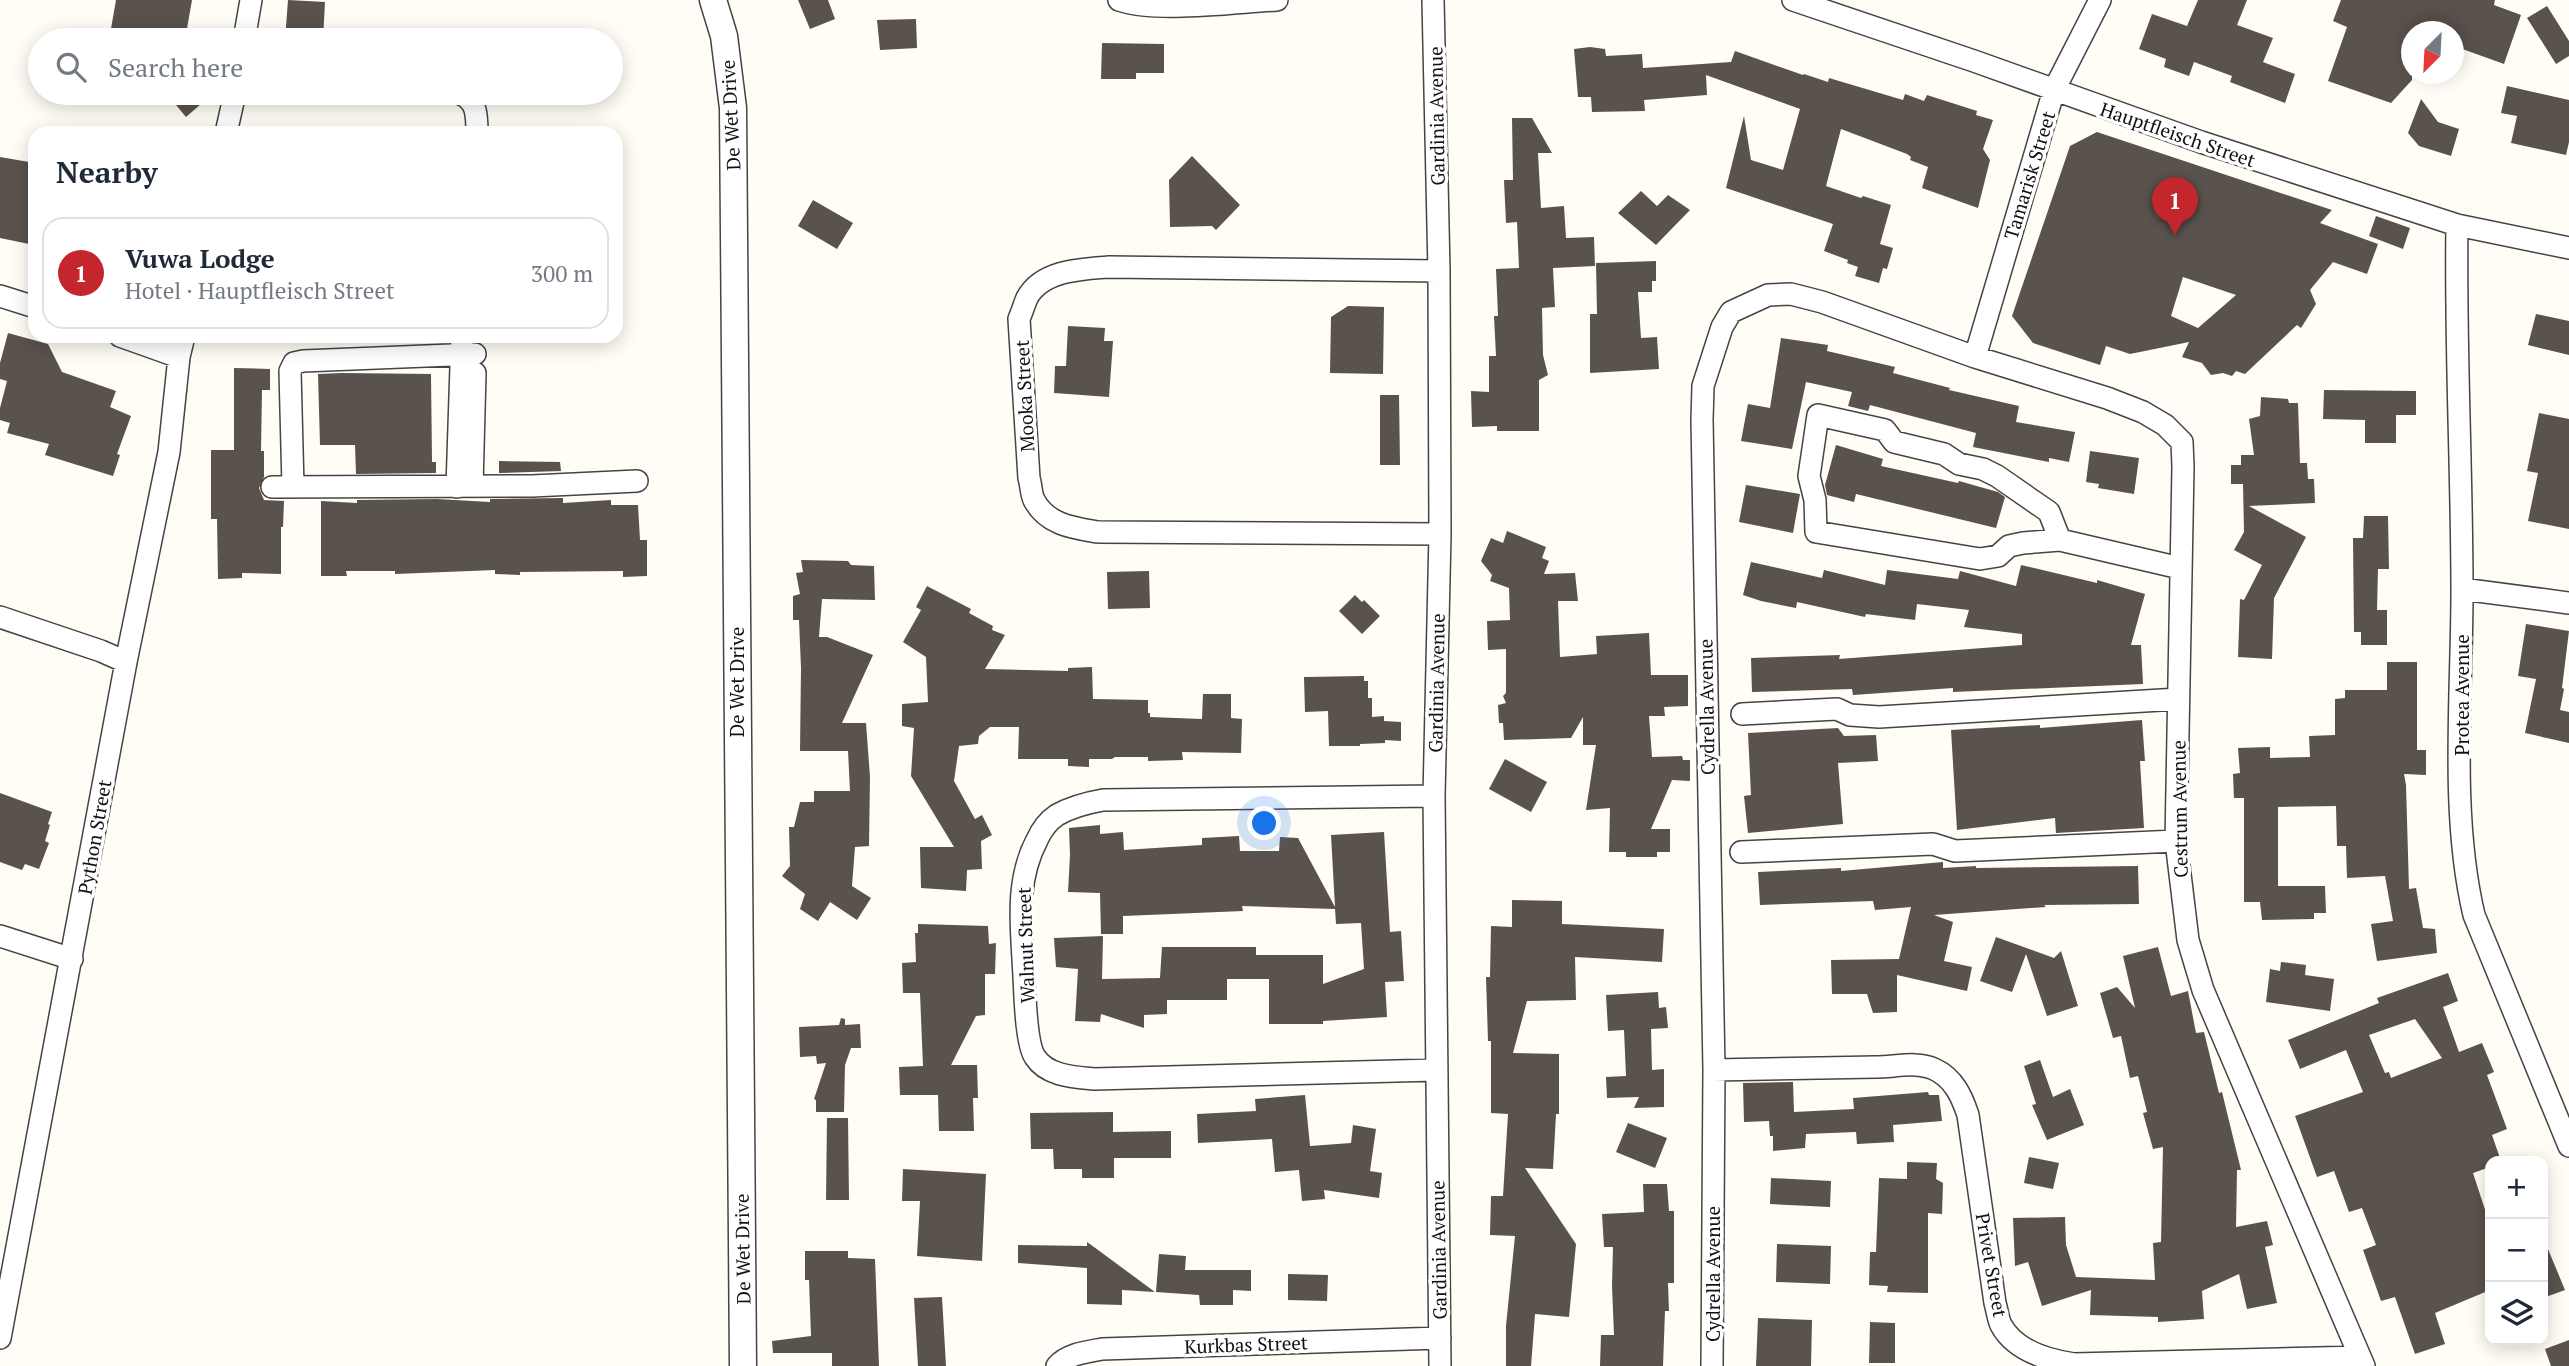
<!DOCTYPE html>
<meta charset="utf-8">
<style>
body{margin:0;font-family:"PT Serif",serif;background:#f6f6f7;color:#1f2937}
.controls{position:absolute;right:21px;bottom:21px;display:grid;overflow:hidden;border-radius:14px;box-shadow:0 4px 18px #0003}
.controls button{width:63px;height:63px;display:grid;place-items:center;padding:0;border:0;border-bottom:2px solid #e0e1e3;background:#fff;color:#1f2937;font:35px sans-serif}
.compass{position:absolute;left:2401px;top:21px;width:63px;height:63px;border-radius:50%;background:#fff;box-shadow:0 4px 18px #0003;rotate:204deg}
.you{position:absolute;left:1265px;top:824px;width:24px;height:24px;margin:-18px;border:5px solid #fff;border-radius:50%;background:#1a73e8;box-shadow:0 0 0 10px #1a73e833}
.badge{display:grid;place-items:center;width:46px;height:46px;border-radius:50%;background:#c4262e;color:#fff;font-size:23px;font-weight:700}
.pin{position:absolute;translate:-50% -58px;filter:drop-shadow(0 2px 4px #0008)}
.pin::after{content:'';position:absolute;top:37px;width:24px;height:21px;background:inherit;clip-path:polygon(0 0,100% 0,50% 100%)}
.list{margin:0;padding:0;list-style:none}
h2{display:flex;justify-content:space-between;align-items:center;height:91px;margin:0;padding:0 28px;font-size:30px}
h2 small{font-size:23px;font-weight:400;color:#747a83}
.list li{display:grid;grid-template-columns:46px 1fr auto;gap:21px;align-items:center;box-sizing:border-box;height:112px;margin:0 14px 14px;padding:0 14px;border:2px solid #e0e1e3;border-radius:21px}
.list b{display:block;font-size:26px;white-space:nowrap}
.list p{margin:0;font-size:23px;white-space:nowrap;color:#747a83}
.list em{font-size:23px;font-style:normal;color:#747a83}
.icon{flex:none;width:38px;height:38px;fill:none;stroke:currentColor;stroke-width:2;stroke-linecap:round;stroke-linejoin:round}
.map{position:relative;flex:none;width:2569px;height:1366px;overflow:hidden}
.search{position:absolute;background:#fff;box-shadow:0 4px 18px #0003;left:28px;top:28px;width:595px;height:77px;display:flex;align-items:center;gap:18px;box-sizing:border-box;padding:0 24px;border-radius:38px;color:#747a83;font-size:26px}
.panel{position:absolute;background:#fff;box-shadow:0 4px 18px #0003;left:28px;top:126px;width:595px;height:217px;border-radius:21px}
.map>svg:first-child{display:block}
</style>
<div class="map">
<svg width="2569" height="1366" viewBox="0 0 2569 1366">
<rect width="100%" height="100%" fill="#fffdf5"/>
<path fill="#5a524d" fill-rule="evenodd" d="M116,0H192L185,40H109Z
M288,0L325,2L323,40H285Z
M798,0H828L835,19L810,29Z
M2198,0H2247L2237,25L2273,38L2263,62L2295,74L2285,103L2230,82L2232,76L2194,62L2189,76L2164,67L2166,59L2139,49L2152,14L2187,26Z
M2341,0H2495L2494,5L2521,15L2504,64L2454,46V32H2412V80L2391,103L2328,81L2347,27L2333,21Z
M2547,6L2569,41V56L2556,64L2527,18Z
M916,19L917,48L880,50L877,20Z
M1102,43L1164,44V73H1136V79H1101Z
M1590,47L1605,49L1606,56L1642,54L1643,68L1731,62L1735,51L1803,75L1804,74L1828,82L1829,78L1903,100L1905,94L1924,101L1927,95L1977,111L1976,115L1993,120L1983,149L1990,160L1978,208L1922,188L1928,167L1910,160L1911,157L1907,154L1841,129L1826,186L1861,198L1863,196L1891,205L1880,244L1893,248L1887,269L1883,268L1879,283L1855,276L1858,267L1847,263L1848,260L1824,251L1833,224L1726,188L1744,116L1751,160L1783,170L1800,109L1706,75L1707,95L1644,100L1645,111L1592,112L1591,97H1578L1574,49Z
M2507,86L2569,100V142L2566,155L2511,143L2517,116L2501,113Z
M166,93H192L201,104L186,117Z
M2421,99L2438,122L2459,129L2451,156L2419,146L2408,133Z
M1512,118H1532L1552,153H1538L1541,208L1564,206L1566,238L1594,237L1595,266L1553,268L1555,307L1542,308L1543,355L1548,375L1539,380V431H1497V426L1472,427L1471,391L1489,392V356H1496L1494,316H1498L1496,269L1519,268L1517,222L1506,223L1504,180H1513Z
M2097,132L2332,210L2320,223L2378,244L2367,274L2333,262L2310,290L2316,304L2301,328L2297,325L2245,374L2236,371L2232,376L2223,373L2211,375L2202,363L2182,357L2189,342L2130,354L2106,346L2100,365L2033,343L2012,316L2070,146ZM2183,277L2236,295L2198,328L2171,316Z
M1192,156L1240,205L1216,230L1212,226L1170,227L1169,180Z
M0,157L35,163V207L29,244L0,238Z
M1641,191L1657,206L1668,195L1690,210L1656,245L1618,213Z
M813,200L853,223L837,249L798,226Z
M2376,216L2410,228L2403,249L2369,236Z
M1656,261V281H1652V292H1638L1641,338L1657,337L1659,369L1590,373V314H1597L1596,263Z
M1348,306L1384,307L1383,374L1330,373L1331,317Z
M2536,314L2569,321V355L2528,345Z
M1068,326L1105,328L1104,341H1113L1109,397L1054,393L1055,366H1066Z
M8,333L48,344L62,372L116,391L110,407L131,416L117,454L120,455L113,476L45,455L49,444L7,433L10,423L0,420V408L7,381L0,379V363Z
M1781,338L1828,345L1827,351L1895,367L1893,373L1950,388L1949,390L2019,406L2016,422L2075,432L2069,462L2049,458V462L1973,447L1976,433L1870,405L1868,411L1848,406L1852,392L1806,382L1792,449L1741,441L1748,404L1770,408Z
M234,368L270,369V390H262L261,451H264V477L259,488L264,500L284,501L283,527H281V574L242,573V578L218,579L217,519H211V450H234Z
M341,373L431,374L432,462H436V473L356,474L355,445H320L318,374Z
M2324,390L2416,391V415H2396V443H2365V420L2323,419Z
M1380,395H1399L1400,465H1380Z
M2261,397L2288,399L2289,403H2298L2300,463H2307L2308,479H2314L2315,503L2249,506L2306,537L2274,598L2272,659L2238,657L2240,599L2244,600L2262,565L2234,550L2244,532L2243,484H2231V465H2241V455H2254L2249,419L2260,416Z
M2539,413L2569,419V529L2528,521L2538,473L2527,471Z
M1836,445L1883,459L1881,466L1958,483L1959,481L1998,492L2005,497L1996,528L1856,494L1854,502L1827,495L1825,485Z
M2090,451L2139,458L2134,494L2098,488L2099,484L2086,482Z
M499,461L560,462L561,471L499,473Z
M1746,485L1800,494L1793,533L1739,522Z
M563,498V503L611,500V505H638L640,540H647V576L623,577V571L520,572V575L495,574V570L395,574V571H346L347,576H321V501L357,503V500L437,499L490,502V499Z
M2364,516H2388L2389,569H2378L2377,610H2387V645H2361V632H2354L2353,538H2363Z
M1507,531L1546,547L1542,558L1549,561L1544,574L1575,573L1578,601H1558L1560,657L1597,654L1596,636L1649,633L1651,675H1688V706L1664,707L1665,716H1649L1652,757L1682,756L1683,760H1690V781L1672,780L1651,829H1670V852H1657V857H1626V852H1609L1610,808L1586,810L1596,745H1583V717L1571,738L1504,740L1503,723H1499L1498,705L1506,703L1503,696L1506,693V649L1488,650L1487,621L1510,620L1509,588L1490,581L1492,575L1481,561L1491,538L1503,543Z
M801,560L848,561L851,565L874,566L875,600L822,599L819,637H827L873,655L842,723H866L870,777L869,846L855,847L852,886L871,898L857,920L830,902L818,921L800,909L805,894L782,876L790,866L789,827H794L800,802H814V791H850L848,751H800L801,668L799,620H793V596L800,594L796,573L803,572Z
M1751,562L1822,578L1824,570L1885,585L1887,570L1958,579L1960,571L2016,586L2021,565L2097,583V580L2145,594L2131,645H2141L2143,684L1953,692V688L1853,695L1852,689L1752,692L1751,658L1840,655L1839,659L2022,645V634L1964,627L1969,610L1917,604L1915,620L1866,614L1865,617L1797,602L1796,608L1761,601L1743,595Z
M1149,571L1150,608L1108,609L1107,572Z
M927,586L971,609L969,613L993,626L992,630L1005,635L985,669L1068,671V668L1092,667L1093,699L1148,700V713H1150V717L1202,719L1203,694H1231V718L1242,719L1241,753L1182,752L1183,760L1148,761V757H1115L1112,759H1089V767L1068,766V759H1018L1019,727H990L979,736L978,744L959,746L954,781L975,819L982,815L992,835L981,841L982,869L967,870L966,891L921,888L920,847H954L911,776L914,728L902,726V704L928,702L926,657L903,642L921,610L916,607Z
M1355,595L1362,602L1364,600L1380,616L1362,634L1339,611Z
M2526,624L2569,631L2562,688L2564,689L2560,710L2569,712V743L2525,733L2536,679L2518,676Z
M2387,662H2417V750H2426V775L2404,774L2406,785L2409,889L2416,888L2423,928L2435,929L2437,953L2377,961L2371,924L2393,921L2385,876L2347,878L2346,846H2337L2336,806L2278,807V886H2325L2326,913H2314V919L2262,920L2260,902H2244V798H2234L2233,774L2240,773L2238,748L2270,747V758L2310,757L2309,736L2335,735V699L2345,698V690H2387Z
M1364,676V681H1368V698H1372V717L1384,716V721L1401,722V741L1385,740V743L1360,744V746H1329L1328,711L1305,712L1304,677Z
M2142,720L2145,761H2140L2144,828L2056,833L2055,818L1957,830L1951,730L2040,725V728Z
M1838,728L1844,736L1876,735L1878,761L1838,763L1843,824L1748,833L1744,796L1751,795L1748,733Z
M1505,759L1547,782L1531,812L1489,789Z
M0,793L52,812L48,824L50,825L45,841L49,843L39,869L25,864L22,870L0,862Z
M1100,825V834L1123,832L1124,850L1202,845V838L1239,836L1240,851H1279L1280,837L1298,838L1335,907L1331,835L1384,832L1390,932L1401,931L1404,981L1385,982L1387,1017L1323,1021V1024H1269V979H1227V1000H1167V1014L1144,1015V1028L1101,1014L1100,1022L1075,1021L1078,969L1056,967L1054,938L1103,936L1102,979L1160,978L1162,947H1256V955H1323V984L1364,969L1361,923L1336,924L1335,909L1242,906L1243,911L1123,916V934H1101L1100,893L1068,892L1070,855L1069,828Z
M1943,862V868L1976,866V868L2138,866L2139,904L2044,905L2046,907L1934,915L1953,922L1944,961L1972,967L1967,991L1897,975V1012L1873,1013L1867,994H1832L1831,960L1899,959L1911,907L1875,910L1873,901L1760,905L1758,872L1841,868V871Z
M1512,900L1562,901V924L1664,929L1662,962L1575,957L1576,1000L1527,1001L1513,1053L1559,1054V1114H1556L1553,1169L1525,1168L1576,1244L1569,1317L1535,1314L1531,1366H1506V1326L1515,1236L1490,1235L1491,1196H1503L1508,1114L1491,1113V1041H1488L1486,977H1490L1491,926L1512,927Z
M918,924L988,926L989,944L996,943L995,974H985V1015L976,1016L951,1065H977L978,1098H973L974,1131H939L938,1095H900L899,1067L923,1066L920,993H903L902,963L916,962L915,933H918Z
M1996,937L2054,958L2061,951L2078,1006L2047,1016L2026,954L2012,992L1980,981Z
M2158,947L2171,996L2188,991L2196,1033L2204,1032L2219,1093L2222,1092L2241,1170H2237L2236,1227L2267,1221L2273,1245L2265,1247L2277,1303L2247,1309L2239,1274L2202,1291L2204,1319L2158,1322V1317L2090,1315L2091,1290L2042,1306L2028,1262L2015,1266L2013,1218L2065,1217L2066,1245L2076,1277L2155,1280L2153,1243L2161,1242L2163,1147L2153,1149L2143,1113L2147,1112L2138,1076L2130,1078L2121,1036L2113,1038L2100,993L2117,987L2135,1008L2123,956Z
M2281,962L2306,965L2305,975L2334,979L2330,1011L2266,1002L2270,969L2280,971Z
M2448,973L2458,1001L2443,1007L2459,1052L2482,1043L2494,1072L2487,1075L2507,1129L2492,1135L2501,1161H2490V1167L2473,1173L2490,1225V1290L2435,1313L2445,1344L2415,1354L2395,1297L2381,1301L2363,1250L2376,1245L2362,1208L2349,1212L2334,1171L2317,1177L2295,1116L2363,1092L2346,1050L2300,1069L2288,1040L2379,1003L2377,998ZM2415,1019L2442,1058L2391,1078L2389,1072L2385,1073L2369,1035Z
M1658,992L1659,1008L1666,1007L1668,1028L1651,1029L1652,1070L1664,1069V1107L1634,1108L1639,1097L1607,1098L1606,1077L1626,1076L1624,1030L1608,1031L1606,995Z
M841,1018L845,1019V1025L860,1024L861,1048H851L845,1065L844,1112H816V1100L814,1099L826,1063L817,1064L816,1056L800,1057L799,1027L839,1025Z
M2040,1060L2053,1097L2070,1089L2084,1125L2047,1140L2032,1105L2036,1104L2024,1066Z
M1793,1082L1794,1112L1854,1109L1853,1098L1928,1092L1929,1095H1939L1942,1121L1893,1125L1894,1142L1857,1144L1856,1132L1806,1134L1805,1148L1773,1151V1136H1770L1769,1121L1744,1122L1743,1083Z
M1305,1095L1310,1146L1351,1143L1353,1125L1376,1129L1370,1171L1382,1173L1379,1198L1324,1190L1325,1199L1302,1201L1299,1170L1275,1172L1272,1139L1198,1143L1197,1114L1256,1111L1255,1099Z
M1113,1112V1132L1171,1131V1158H1114V1178H1082V1169H1054L1053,1149H1031L1030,1113Z
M827,1118H848L849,1200H826Z
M1628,1123L1667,1138L1655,1168L1616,1152Z
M2029,1157L2059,1163L2053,1189L2024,1183Z
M1907,1162L1937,1163L1936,1179L1943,1183L1942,1214L1928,1213V1293L1887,1292L1888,1286L1869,1285L1870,1252H1876L1879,1178L1907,1179Z
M903,1169L986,1174L982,1261L917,1256L920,1201H902Z
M1771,1178L1831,1181L1830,1207L1770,1204Z
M1643,1184H1667L1669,1211H1674V1283H1668L1669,1311H1665L1663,1366H1600L1601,1335H1614L1612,1286L1613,1247H1604L1602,1214L1644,1212Z
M2543,1237L2565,1290L2543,1298Z
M1087,1242L1094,1247L1155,1292L1122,1290V1305L1087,1304V1268L1018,1263V1245L1087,1246Z
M1777,1244L1831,1246L1830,1284L1776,1282Z
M805,1251H848V1258L875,1259L879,1366H832V1353H773L772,1341L811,1336L809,1280H805Z
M1159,1254L1186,1256L1185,1270H1251V1291L1233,1290V1305H1200L1199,1295L1156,1292Z
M1288,1274L1328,1275L1327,1301L1288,1300Z
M942,1297L946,1366H918L914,1298Z
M1758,1318L1812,1320L1811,1366H1756Z
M1870,1322L1895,1323V1363H1869Z
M2569,1340V1366H2551L2545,1349Z"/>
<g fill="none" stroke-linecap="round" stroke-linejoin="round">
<g stroke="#444" stroke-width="24">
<path id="minor" d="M1119,0C1156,13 1236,2 1277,0
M1433,0L1439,271L1440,534L1434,796L1440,1366
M1793,0L1974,61L2201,142L2457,225L2569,248
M244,40L251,0
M458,93C477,99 477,115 477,133
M226,133L235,93
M2457,225C2455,347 2462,469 2462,592C2462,695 2450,814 2474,915L2569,1146
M1439,271L1109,267C1082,269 1042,270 1027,298C1024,305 1022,312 1019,319L1029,478C1031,484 1031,494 1034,500C1047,525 1074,528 1098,532L1440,534
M0,296L35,307
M120,336L179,357
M1975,357L2054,90L2100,0
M472,486L475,373
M272,487L532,486L637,481
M293,487L290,371L294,363L303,361L475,354
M457,487L462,336
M2060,540L2049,512L1997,476L1983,469L1959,464L1944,454L1894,442L1885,430L1818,415L1809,476L1815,500L1816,532L1980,559L1998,556L2009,546L2023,543L2060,540L2180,568
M2462,589L2569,603
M0,617L101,651L126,662
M1742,714L1837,709L1850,715L1879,717L2178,699
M1434,796L1103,800C1086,803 1071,807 1057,815C1048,821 1041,831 1037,840C1014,883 1022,930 1024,977C1025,995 1026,1044 1035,1057C1047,1076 1074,1077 1094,1079L1435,1070
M1741,852L1933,844L1955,851L2176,841
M0,936L72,959
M1714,1070C1768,1069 1822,1068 1876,1067C1895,1067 1917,1061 1934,1069C1954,1078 1962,1097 1968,1115L1995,1303C1997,1309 1998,1319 2001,1325C2015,1351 2047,1360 2074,1364L2360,1357
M0,1338L126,662L169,452L179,357L184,336
M1057,1366C1068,1354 1086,1352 1102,1349L1440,1338
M1712,1366L1714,1070L1702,420L1703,386L1722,327L1731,312L1768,295L1791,294L1822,302L1975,357L2107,398L2143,412L2165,425L2182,442L2183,467L2176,841L2188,940L2203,990L2364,1366"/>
</g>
<g stroke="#444" stroke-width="29">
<path id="tertiary" d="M713,0L724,36L733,108L743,1366"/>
</g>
<use href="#minor" stroke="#fff" stroke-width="21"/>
<use href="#tertiary" stroke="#fff" stroke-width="26"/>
</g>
<g text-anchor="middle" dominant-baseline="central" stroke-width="7" stroke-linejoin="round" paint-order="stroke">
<g font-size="19" fill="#111" stroke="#fff">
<text transform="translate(730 115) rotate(-93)">De Wet Drive</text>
<text transform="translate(1436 116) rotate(-91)">Gardinia Avenue</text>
<text transform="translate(2178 134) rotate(19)">Hauptfleisch Street</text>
<text transform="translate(2029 175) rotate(-73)">Tamarisk Street</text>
<text transform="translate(1024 396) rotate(-93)">Mooka Street</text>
<text transform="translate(736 682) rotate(-90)">De Wet Drive</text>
<text transform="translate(1436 683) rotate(-89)">Gardinia Avenue</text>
<text transform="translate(2461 695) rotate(-90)">Protea Avenue</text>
<text transform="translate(1706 707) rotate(-91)">Cydrella Avenue</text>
<text transform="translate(2179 809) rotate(-91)">Cestrum Avenue</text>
<text transform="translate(94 837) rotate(-80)">Python Street</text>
<text transform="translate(1025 945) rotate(-92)">Walnut Street</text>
<text transform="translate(742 1249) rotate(-91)">De Wet Drive</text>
<text transform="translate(1438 1250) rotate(-91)">Gardinia Avenue</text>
<text transform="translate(1992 1265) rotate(80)">Privet Street</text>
<text transform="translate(1712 1274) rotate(-90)">Cydrella Avenue</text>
<text transform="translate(1246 1344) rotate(-2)">Kurkbas Street</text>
</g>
</g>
</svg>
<div class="controls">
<button>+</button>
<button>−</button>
<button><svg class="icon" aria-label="layers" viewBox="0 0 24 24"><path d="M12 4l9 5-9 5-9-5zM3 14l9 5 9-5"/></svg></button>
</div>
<svg class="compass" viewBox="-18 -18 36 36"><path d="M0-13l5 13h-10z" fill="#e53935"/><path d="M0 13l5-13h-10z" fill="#747a83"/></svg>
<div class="you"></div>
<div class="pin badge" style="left:2175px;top:235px">1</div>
<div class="search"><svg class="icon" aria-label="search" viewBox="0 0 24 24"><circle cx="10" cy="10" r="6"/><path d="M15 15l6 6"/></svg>Search here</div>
<section class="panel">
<h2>Nearby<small></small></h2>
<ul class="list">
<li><span class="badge">1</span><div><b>Vuwa Lodge</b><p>Hotel · Hauptfleisch Street</p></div><em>300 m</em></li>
</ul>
</section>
</div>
